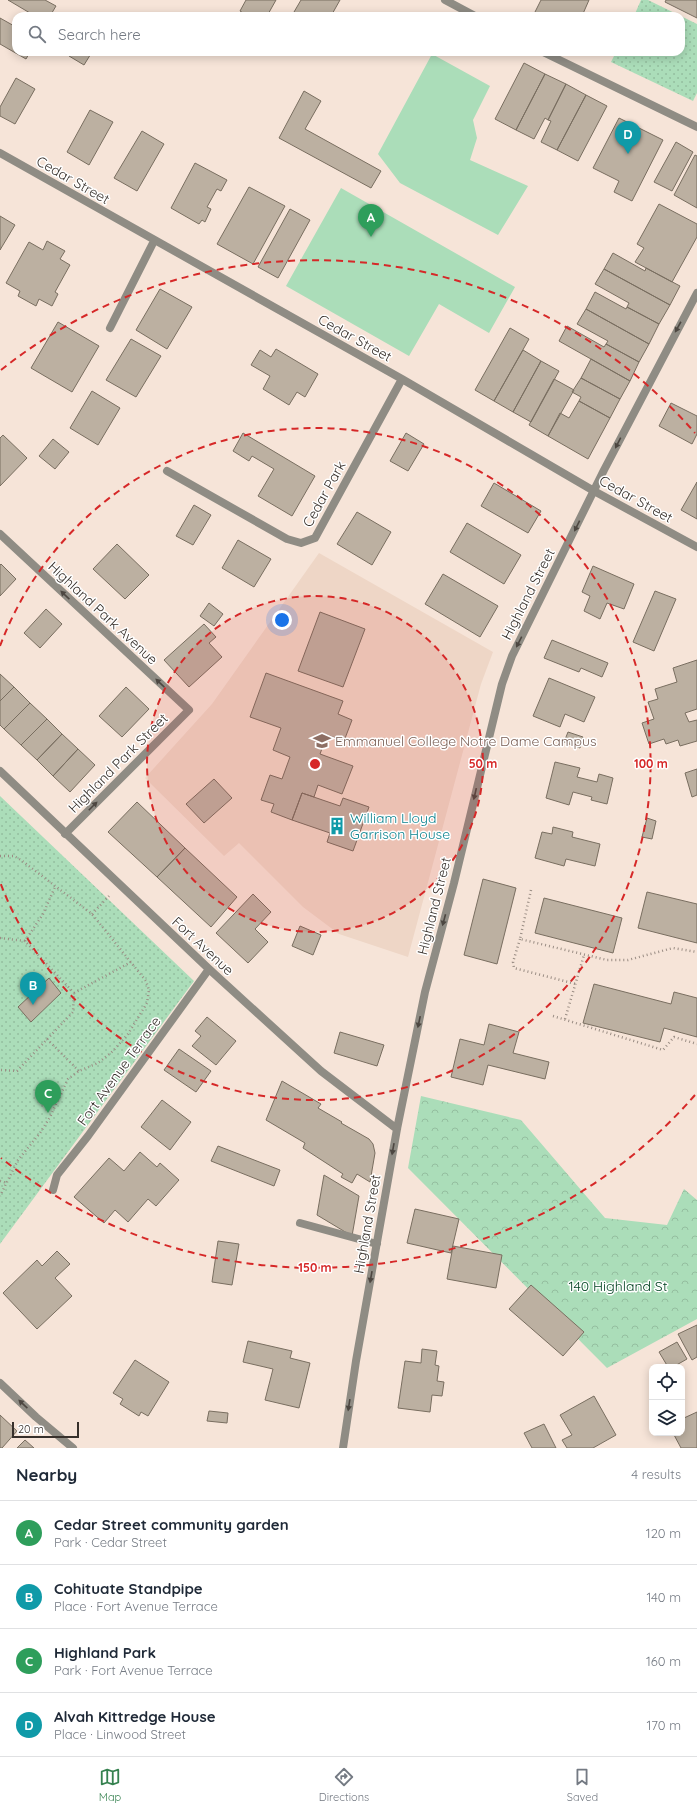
<!DOCTYPE html>
<meta charset="utf-8">
<style>
body{margin:0;font-family:Quicksand,sans-serif;background:#f6f6f7;color:#1f2937}
.controls{position:absolute;right:12px;bottom:12px;display:grid;overflow:hidden;border-radius:8px;box-shadow:0 2px 10px #0003}
.controls button{width:36px;height:36px;display:grid;place-items:center;padding:0;border:0;border-bottom:1px solid #e0e1e3;background:#fff;color:#1f2937;font:20px sans-serif}
.scale{position:absolute;left:12px;bottom:10px;width:67px;box-sizing:border-box;padding-left:4px;border:2px solid #37302b;border-top:0;font-size:11px;line-height:14px;white-space:nowrap;color:#37302b;-webkit-text-stroke:3px #fff;paint-order:stroke}
.you{position:absolute;left:282px;top:620px;width:14px;height:14px;margin:-10px;border:3px solid #fff;border-radius:50%;background:#1a73e8;box-shadow:0 0 0 6px #1a73e833}
.badge{display:grid;place-items:center;width:26px;height:26px;border-radius:50%;background:#35814f;color:#fff;font-size:13px;font-weight:700}
.pin{position:absolute;translate:-50% -33px;filter:drop-shadow(0 1px 2px #0008)}
.pin::after{content:'';position:absolute;top:21px;width:14px;height:12px;background:inherit;clip-path:polygon(0 0,100% 0,50% 100%)}
.list{margin:0;padding:0;list-style:none}
h2{display:flex;justify-content:space-between;align-items:center;height:52px;margin:0;padding:0 16px;font-size:17px}
h2 small{font-size:13px;font-weight:400;color:#747a83}
.list li{display:grid;grid-template-columns:26px 1fr auto;gap:12px;align-items:center;box-sizing:border-box;height:64px;padding:0 16px;border-top:1px solid #e0e1e3}
.list b{display:block;font-size:15px;white-space:nowrap}
.list p{margin:0;font-size:13px;white-space:nowrap;color:#747a83}
.list em{font-size:13px;font-style:normal;color:#747a83}
.icon{flex:none;width:22px;height:22px;fill:none;stroke:currentColor;stroke-width:2;stroke-linecap:round;stroke-linejoin:round}
.map{position:relative;flex:none;width:697px;height:1448px;overflow:hidden}
.search{position:absolute;background:#fff;box-shadow:0 2px 10px #0003;left:12px;right:12px;top:12px;height:44px;display:flex;align-items:center;gap:10px;box-sizing:border-box;padding:0 14px;border-radius:12px;color:#747a83;font-size:15px}
.sheet{height:308px;background:#fff}
nav{display:flex;justify-content:space-around;align-items:center;box-sizing:border-box;height:56px;border-top:1px solid #e0e1e3;background:#fff;font-size:11px;color:#747a83}
nav a{display:grid;justify-items:center;gap:2px}
nav .on{color:#35814f}
.map>svg:first-child{display:block}
</style>
<div class="map">
<svg width="697" height="1448" viewBox="0 0 697 1448">
<defs>
<pattern id="grass-dots" width="8" height="8" patternUnits="userSpaceOnUse"><rect width="8" height="8" fill="#abddb9"/><path d="M2 2h.1M6 6h.1" fill="none" stroke="#94be9f" stroke-width="1.8" stroke-linecap="round"/></pattern>
<pattern id="forest-crowns" width="20" height="18" patternUnits="userSpaceOnUse"><rect width="20" height="18" fill="#abddb9"/><path d="M2 6a3 3 0 1 1 6 0M12 15a3 3 0 1 1 6 0" fill="none" stroke="#94be9f"/></pattern>
</defs>
<rect width="100%" height="100%" fill="#f6e4d8"/>
<path fill="#eed6c6" d="M319,553L493,652L481,684L408,957L339,934L303,907L239,843L224,856L145,778L212,704Z"/>
<path fill="url(#grass-dots)" d="M641,0H648L697,24V93L693,101L611,62L616,52H681V16H634Z
M0,796L194,981L0,1244Z"/>
<path fill="url(#forest-crowns)" d="M421,1096L521,1120L605,1218L667,1225L684,1189L697,1200V1319L607,1368L408,1168Z"/>
<path fill="#abddb9" d="M432,54L490,86L473,120L477,138L470,160L528,186L498,235L400,183L378,154Z
M341,188L515,287L489,333L439,304L409,356L286,286Z"/>
<path fill="#bcb0a1" stroke="#796e60" d="M8,0H45L56,6L50,16H35Z
M246,0H276L267,16H248L240,11Z
M301,0H340L331,16H302L294,12Z
M541,0H589L582,16H533Z
M666,0H697V18L665,2Z
M0,18L16,27V52H30L26,59L0,44Z
M71,52H92L84,65L69,56Z
M524,63L545,74L516,130L495,119Z
M545,74L566,84L548,120L545,118L534,139L516,130Z
M16,78L35,89L15,124L0,116V107Z
M566,84L586,95L557,150L541,142L551,121L548,120Z
M304,91L321,101L305,129L381,171L371,188L279,138Z
M586,95L607,106L578,161L557,150Z
M90,110L113,122L89,165L67,152Z
M619,118L663,140L632,201L614,192L619,181L593,168Z
M142,131L164,144L137,191L114,178Z
M676,142L693,152L672,191L654,182Z
M695,155L697,156V208L674,195Z
M195,163L227,180L221,191L217,189L207,207L211,209L205,222L202,220L199,224L171,208Z
M249,187L285,206L253,264L217,244Z
M659,204L697,224V237L672,282L635,262L644,248L637,244Z
M290,209L310,220L278,278L258,267Z
M0,216L15,225L0,250Z
M47,241L65,251L60,259L70,265L55,292L58,294L52,306L39,299L36,306L18,296L20,291L6,283L29,242L43,250Z
M613,253L645,271L646,268L680,286L670,305L604,269Z
M604,269L670,305L659,324L627,307L629,303L595,284Z
M160,289L192,307L167,349L136,330Z
M595,292L626,309L627,307L659,324L649,344L586,309Z
M586,309L649,344L639,362L606,344L608,341L577,324Z
M58,322L99,346L72,392L31,368Z
M567,326L604,347L606,344L639,362L630,381L559,341Z
M510,328L529,339L494,401L475,390Z
M131,339L161,356L136,397L106,380Z
M276,349L318,374L305,397L297,392L289,405L263,389L270,376L251,365L260,350L271,357Z
M523,350L541,361L513,412L494,401Z
M591,359L630,381L620,399L581,378Z
M541,361L559,371L531,422L513,412Z
M581,378L620,399L610,418L579,401L581,397L572,392Z
M554,379L574,390L548,436L529,425Z
M92,391L120,408L98,445L70,428Z
M579,401L610,418L588,459L548,436L560,413L569,418Z
M671,403L697,416V434L692,444L659,426Z
M243,433L315,476L292,516L258,496L274,469L252,456L249,461L233,451Z
M406,433L424,444L408,471L390,461Z
M3,435L27,458L0,486V438Z
M53,439L69,452L55,469L39,456Z
M697,482V519L681,510Z
M494,483L541,511L528,533L481,506Z
M194,505L211,515L193,545L176,536Z
M357,512L391,532L372,565L337,544Z
M467,523L521,555L504,584L450,552Z
M238,540L271,559L254,587L222,568Z
M117,544L149,575L125,599L93,569Z
M1,564L16,579L0,596V565Z
M593,566L634,584L624,609L607,603L600,619L584,611L590,596L582,592Z
M443,574L498,606L480,637L425,604Z
M655,591L676,599L654,651L633,642Z
M209,603L223,614L214,626L200,616Z
M46,609L62,624L40,648L24,633Z
M320,612L365,629L343,687L298,671Z
M204,624L216,637L209,643L222,657L189,687L164,660Z
M552,640L608,663L602,677L581,668L579,672L544,658Z
M697,660V709L685,713L689,722L697,720V741L680,746L678,740L666,744L664,739L649,744L642,723L654,719L648,702L658,699L655,689L677,682L673,668Z
M266,673L343,701L338,714L352,720L344,741L327,735L320,754L353,766L342,794L318,785L314,797L302,793L292,820L271,812L274,804L261,800L270,775L282,779L290,757L273,750L281,728L250,717Z
M0,674L14,687L0,701Z
M549,678L595,697L584,722L565,714L560,727L533,716Z
M14,687L30,703L4,729L0,725V701Z
M126,687L149,709L122,737L99,716Z
M30,703L47,719L21,745L4,729Z
M47,719L62,734L37,760L21,745Z
M568,732L583,737L580,748L564,742Z
M62,734L78,749L53,776L37,760Z
M78,749L95,765L70,792L53,776Z
M555,762L580,768L577,777L597,782L599,774L613,778L607,804L591,800L592,797L573,792L569,805L546,798Z
M697,769V795L692,797L685,773Z
M214,779L232,798L204,823L186,804Z
M302,793L340,806L343,798L369,807L353,851L327,842L330,833L292,820Z
M137,802L185,848L157,877L108,832Z
M647,818L656,821L652,839L642,837Z
M553,827L573,832L572,837L600,844L595,866L566,859L564,866L535,858L542,832L552,834Z
M185,848L237,897L211,927L157,877Z
M483,879L516,888L497,964L464,955Z
M647,892L697,904V943L638,928Z
M253,894L271,912L255,929L268,942L248,963L216,933Z
M544,898L622,918L613,953L535,933Z
M300,926L321,935L313,955L292,946Z
M49,978L61,993L31,1022L18,1007Z
M594,984L671,1004L674,992L697,998V1037L664,1028L660,1042L583,1023Z
M207,1017L236,1041L216,1065L192,1046L201,1036L195,1031Z
M489,1024L519,1032L513,1053L549,1062L545,1079L488,1065L483,1085L451,1077L460,1039L484,1045Z
M340,1032L384,1045L377,1066L334,1053Z
M179,1049L211,1071L196,1092L164,1070Z
M282,1081L321,1104L318,1108L342,1122L341,1123L369,1139L373,1144L375,1153L370,1182L357,1174L352,1183L341,1177L343,1174L303,1148L305,1143L266,1120Z
M162,1100L191,1122L170,1150L141,1127Z
M218,1146L280,1170L274,1186L211,1161Z
M140,1152L157,1167L160,1163L179,1180L156,1206L148,1199L128,1222L115,1210L104,1223L74,1197L109,1158L124,1171Z
M324,1175L359,1196L352,1236L317,1215Z
M415,1209L459,1219L451,1253L407,1243Z
M218,1241L239,1244L232,1285L212,1282Z
M453,1246L502,1255L496,1288L447,1279Z
M57,1251L70,1264L55,1278L72,1296L37,1329L3,1293L37,1260L42,1266Z
M531,1285L584,1332L563,1356L509,1309Z
M697,1325V1357L692,1360L678,1334Z
M248,1341L292,1351L290,1358L310,1363L299,1408L265,1400L273,1369L243,1362Z
M677,1342L687,1359L673,1367H668L659,1352Z
M422,1349L437,1351L435,1365L439,1366L437,1381L444,1382L442,1396L432,1395L430,1412L398,1408L405,1361L421,1363Z
M135,1360L169,1382L148,1416L141,1412L139,1416L120,1404L123,1399L113,1393Z
M594,1396L616,1435L593,1448H567L562,1440L572,1435L560,1415Z
M209,1411L228,1413L227,1423L207,1421Z
M697,1412V1448H681L673,1433H682V1415L684,1418Z
M0,1415L17,1431L2,1448H0Z
M544,1424L556,1448H532L524,1433Z
M25,1440L34,1448H17Z"/>
<g fill="none" stroke-linecap="round" stroke-linejoin="round">
<path stroke="#9a8d84" stroke-width="2.5" stroke-dasharray="1 3" stroke-linecap="butt" d="M0,856H14L21,860L92,914L146,981L149,990L147,1003L128,1034L113,1051L98,1063L79,1071L68,1079L50,1117L40,1133L18,1160L0,1196
M531,890L520,939L607,960H628L673,948L697,952
M92,914L109,896
M0,938L25,941L74,993L73,1012L17,1071L0,1070
M520,939L513,962L514,968L576,984
M25,941L43,914L55,887
M74,993L131,962
M553,1016L663,1050L674,1037L697,1044
M565,1019L584,955
M47,1039L79,1071
M0,1181L7,1183"/>
<path stroke="#8f8c84" stroke-width="8" d="M445,0L475,16
M543,52L697,127
M0,153L402,379L594,491L697,547
M110,328L154,241
M167,471L287,539L301,543L315,538L402,379
M0,534L189,710L65,834
M0,771L209,969L321,1071L397,1129
M53,1190L57,1175L88,1136L209,969
M300,1223L377,1244
M0,1383L36,1417L73,1448
M343,1448L356,1361L397,1129L425,992L454,883L502,684L512,656L604,470L697,293"/>
</g>
<defs><path id="oneway-solid" d="M-6-.8H1V-3.2L6.5 0L1 3.2V.8H-6Z"/></defs>
<g fill="#4d4741">
<use href="#oneway-solid" transform="translate(678 327) rotate(119)"/>
<use href="#oneway-solid" transform="translate(618 443) rotate(117)"/>
<use href="#oneway-solid" transform="translate(577 526) rotate(116)"/>
<use href="#oneway-solid" transform="translate(65 595) rotate(-137)"/>
<use href="#oneway-solid" transform="translate(519 642) rotate(117)"/>
<use href="#oneway-solid" transform="translate(160 683) rotate(-137)"/>
<use href="#oneway-solid" transform="translate(475 794) rotate(103)"/>
<use href="#oneway-solid" transform="translate(93 806) rotate(-45)"/>
<use href="#oneway-solid" transform="translate(444 920) rotate(105)"/>
<use href="#oneway-solid" transform="translate(419 1022) rotate(102)"/>
<use href="#oneway-solid" transform="translate(393 1149) rotate(100)"/>
<use href="#oneway-solid" transform="translate(371 1277) rotate(100)"/>
<use href="#oneway-solid" transform="translate(23 1404) rotate(-137)"/>
<use href="#oneway-solid" transform="translate(349 1405) rotate(99)"/>
</g>
<circle cx="315" cy="764" r="168" fill="#d62828" fill-opacity=".12"/>
<g fill="none" stroke="#d62828" stroke-width="2" stroke-dasharray="7 5">
<circle cx="315" cy="764" r="168"/>
<path d="M0 646A336 336 0 1 1 0 882"/>
<path d="M695 1095A504 504 0 0 1 1 1158M1 370A504 504 0 0 1 695 433"/>
</g>
<defs>
<g id="university-bare" transform="scale(1.38)"><path d="M0-5L7-2L0 1L-7-2ZM-4 1L0 2.5L4 1V4Q0 6-4 4Z" fill="#8d6e63" stroke="#fff" stroke-width="2.5" paint-order="stroke"/></g>
<g id="building-bare" transform="scale(1.38)"><path d="M-4-6H4V6H1V3H-1V6H-4ZM-2.5-4.3h1.7v1.8h-1.7ZM.8-4.3h1.7v1.8H.8ZM-2.5-1h1.7V.8h-1.7ZM.8-1h1.7V.8H.8Z" fill="#0f9aa8" stroke="#fff" stroke-width="2.5" paint-order="stroke"/></g>
</defs>
<g fill-rule="evenodd">
<use href="#university-bare" x="322" y="741"/>
<use href="#building-bare" x="337" y="826"/>
</g>
<g text-anchor="middle" dominant-baseline="central" stroke-width="3" stroke-linejoin="round" paint-order="stroke">
<g font-size="14" fill="#37302b" stroke="#fff">
<text transform="translate(73 180) rotate(30)">Cedar Street</text>
<text transform="translate(355 338) rotate(29)">Cedar Street</text>
<text transform="translate(324 494) rotate(-61)">Cedar Park</text>
<text transform="translate(636 499) rotate(29)">Cedar Street</text>
<text transform="translate(528 594) rotate(-63)">Highland Street</text>
<text transform="translate(103 613) rotate(43)">Highland Park Avenue</text>
<text transform="translate(118 763) rotate(-45)">Highland Park Street</text>
<text transform="translate(434 906) rotate(-76)">Highland Street</text>
<text transform="translate(203 946) rotate(43)">Fort Avenue</text>
<text transform="translate(119 1071) rotate(-54)">Fort Avenue Terrace</text>
<text transform="translate(367 1224) rotate(-80)">Highland Street</text>
</g>
<g font-size="14" fill="#785e54" stroke="#fff" text-anchor="start">
<text x="335" y="741">Emmanuel College Notre Dame Campus</text>
</g>
<g font-size="14" fill="#0d838f" stroke="#fff" text-anchor="start">
<text x="350" y="818">William Lloyd<tspan x="350" dy="16">Garrison House</tspan></text>
</g>
<g font-size="14" fill="#014220" stroke="#fff">
<text x="618" y="1286">140 Highland St</text>
</g>
</g>
<circle cx="315" cy="764" r="6" fill="#d62828" stroke="#fff" stroke-width="2"/>
<g font-size="12" text-anchor="middle" font-weight="bold" fill="#d62828" stroke="#fff" stroke-width="3" stroke-linejoin="round" paint-order="stroke">
<text x="483" y="768">50 m</text>
<text x="651" y="768">100 m</text>
<text x="315" y="1272">150 m</text>
</g>
</svg>
<div class="controls">
<button><svg class="icon" aria-label="locate" viewBox="0 0 24 24"><circle cx="12" cy="12" r="6"/><path d="M12 2v4M12 18v4M2 12h4M18 12h4"/></svg></button>
<button><svg class="icon" aria-label="layers" viewBox="0 0 24 24"><path d="M12 4l9 5-9 5-9-5zM3 14l9 5 9-5"/></svg></button>
</div>
<div class="scale">20 m</div>
<div class="you"></div>
<div class="pin badge" style="left:371px;top:237px;background:#2e9e5b">A</div>
<div class="pin badge" style="left:33px;top:1005px;background:#0f9aa8">B</div>
<div class="pin badge" style="left:48px;top:1113px;background:#2e9e5b">C</div>
<div class="pin badge" style="left:628px;top:154px;background:#0f9aa8">D</div>
<div class="search"><svg class="icon" aria-label="search" viewBox="0 0 24 24"><circle cx="10" cy="10" r="6"/><path d="M15 15l6 6"/></svg>Search here</div>
</div>
<section class="sheet">
<h2>Nearby<small>4 results</small></h2>
<ul class="list">
<li><span class="badge" style="background:#2e9e5b">A</span><div><b>Cedar Street community garden</b><p>Park · Cedar Street</p></div><em>120 m</em></li>
<li><span class="badge" style="background:#0f9aa8">B</span><div><b>Cohituate Standpipe</b><p>Place · Fort Avenue Terrace</p></div><em>140 m</em></li>
<li><span class="badge" style="background:#2e9e5b">C</span><div><b>Highland Park</b><p>Park · Fort Avenue Terrace</p></div><em>160 m</em></li>
<li><span class="badge" style="background:#0f9aa8">D</span><div><b>Alvah Kittredge House</b><p>Place · Linwood Street</p></div><em>170 m</em></li>
</ul>
</section>
<nav>
<a class="on"><svg class="icon" aria-label="map" viewBox="0 0 24 24"><path d="M3 6l6-2 6 2 6-2v14l-6 2-6-2-6 2zM9 4v14M15 6v14"/></svg>Map</a>
<a><svg class="icon" aria-label="directions" viewBox="0 0 24 24"><path d="M12 3l9 9-9 9-9-9zM9 14v-3h6M13 9l2 2-2 2"/></svg>Directions</a>
<a><svg class="icon" aria-label="saved" viewBox="0 0 24 24"><path d="M7 4h10v16l-5-4-5 4z"/></svg>Saved</a>
</nav>
